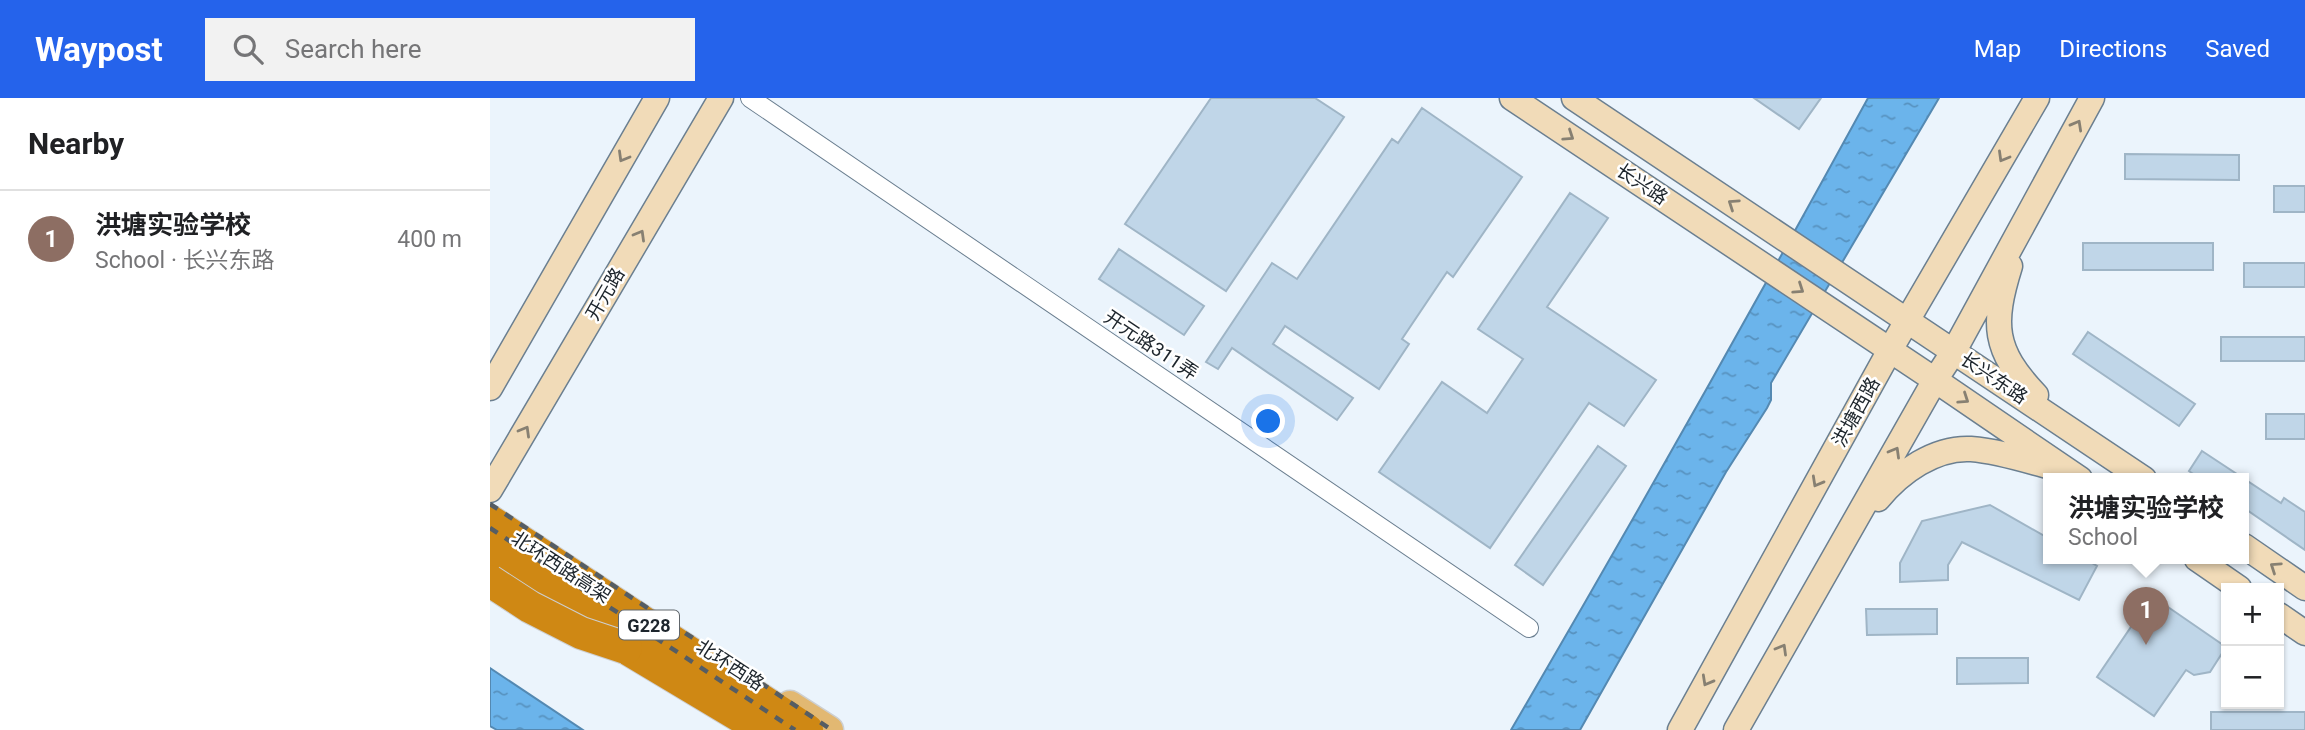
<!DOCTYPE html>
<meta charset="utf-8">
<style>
body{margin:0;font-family:Roboto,"Noto Sans SC",sans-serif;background:#f2f2f2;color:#202124}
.controls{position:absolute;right:21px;bottom:21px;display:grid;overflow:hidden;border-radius:0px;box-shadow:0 2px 5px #0004}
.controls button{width:63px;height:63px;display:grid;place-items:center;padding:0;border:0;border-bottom:2px solid #e0e0e0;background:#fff;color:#202124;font:35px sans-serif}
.you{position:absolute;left:779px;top:324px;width:24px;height:24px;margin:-18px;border:5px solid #fff;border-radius:50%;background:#1a73e8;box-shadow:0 0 0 10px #1a73e833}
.badge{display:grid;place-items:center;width:46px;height:46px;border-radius:50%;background:#2563eb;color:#fff;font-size:23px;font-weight:700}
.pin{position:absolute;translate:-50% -58px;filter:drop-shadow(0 2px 4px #0008)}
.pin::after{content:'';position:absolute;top:37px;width:24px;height:21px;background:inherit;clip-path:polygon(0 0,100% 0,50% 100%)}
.popup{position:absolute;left:1553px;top:375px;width:206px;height:91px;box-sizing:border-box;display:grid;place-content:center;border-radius:0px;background:#fff;filter:drop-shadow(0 2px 5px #0005);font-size:23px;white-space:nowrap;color:#757577}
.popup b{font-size:26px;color:#202124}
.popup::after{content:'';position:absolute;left:50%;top:100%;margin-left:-14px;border:14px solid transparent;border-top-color:#fff}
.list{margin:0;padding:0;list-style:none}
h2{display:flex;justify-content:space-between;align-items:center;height:91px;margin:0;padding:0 28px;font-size:30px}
h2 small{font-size:23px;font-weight:400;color:#757577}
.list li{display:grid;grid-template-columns:46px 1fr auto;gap:21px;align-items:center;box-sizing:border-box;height:98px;padding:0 28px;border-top:2px solid #e0e0e0}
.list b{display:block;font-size:26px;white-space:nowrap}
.list p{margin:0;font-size:23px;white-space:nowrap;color:#757577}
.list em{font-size:23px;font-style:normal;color:#757577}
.icon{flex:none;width:38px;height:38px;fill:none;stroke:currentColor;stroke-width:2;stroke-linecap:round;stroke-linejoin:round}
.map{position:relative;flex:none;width:1815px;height:632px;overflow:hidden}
header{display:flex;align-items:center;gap:42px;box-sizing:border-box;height:98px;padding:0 35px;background:#2563eb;color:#fff}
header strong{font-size:33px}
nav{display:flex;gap:38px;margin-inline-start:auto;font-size:24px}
.search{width:490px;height:63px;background:#f2f2f2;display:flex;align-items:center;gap:18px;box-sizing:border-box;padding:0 24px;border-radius:0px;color:#757577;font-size:26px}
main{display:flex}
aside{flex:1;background:#fff}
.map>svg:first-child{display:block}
</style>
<header>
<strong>Waypost</strong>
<div class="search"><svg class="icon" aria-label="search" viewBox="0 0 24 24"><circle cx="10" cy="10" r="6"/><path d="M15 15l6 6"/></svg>Search here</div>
<nav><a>Map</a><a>Directions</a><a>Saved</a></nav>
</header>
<main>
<aside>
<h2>Nearby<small></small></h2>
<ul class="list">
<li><span class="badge" style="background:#8d6e63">1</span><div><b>洪塘实验学校</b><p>School · 长兴东路</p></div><em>400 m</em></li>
</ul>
</aside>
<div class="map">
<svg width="1815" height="632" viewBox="0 0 1815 632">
<defs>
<pattern id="water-ripples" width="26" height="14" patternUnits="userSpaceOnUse" patternTransform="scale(1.75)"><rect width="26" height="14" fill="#6bb4eb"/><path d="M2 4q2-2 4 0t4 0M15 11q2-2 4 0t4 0" fill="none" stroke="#5792bf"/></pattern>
</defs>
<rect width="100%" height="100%" fill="#ebf4fc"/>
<path fill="url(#water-ripples)" stroke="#5489b2" stroke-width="2" d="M1378,0H1449L1281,285V302L1277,310L1236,374L1090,632H1021C1143,423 1262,212 1378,0Z
M0,570L93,632H7L0,628Z"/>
<path fill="#c0d6e8" stroke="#9fb5c6" stroke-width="2" d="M721,0H825L854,19L736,193L635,126Z
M1264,0H1331L1309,31Z
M932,10L1032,79L963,179L957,174L912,241L919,246L889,291L795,228L783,246L863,300L847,322L742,250L728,271L716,264L782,165L807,181L902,41L908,45Z
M1635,56L1749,57V82L1635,81Z
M1784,88H1815V114H1784Z
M1080,95L1118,120L1057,209L1166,282L1134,328L1099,305L1000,450L889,374L952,284L997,315L1033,261L988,231Z
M1593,145H1723V172H1593Z
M629,151L714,208L694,237L609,181Z
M1754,165H1815V189H1754Z
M1598,234L1705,306L1689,328L1583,256Z
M1731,239H1815V263H1731Z
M1776,316H1815V341H1776Z
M1108,348L1136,368L1053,487L1025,467Z
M1712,353L1791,405L1794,400L1815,414V452L1754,410V381H1710L1699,373Z
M1500,407L1558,440V461H1595L1607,468L1589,502L1472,444L1458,467V482L1410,484V465L1432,423Z
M1662,498L1736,549L1720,574L1704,577L1696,572L1664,618L1607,579Z
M1376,511H1447V536L1377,537Z
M1467,560H1538V585L1467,586Z
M1721,614H1815V632H1721Z"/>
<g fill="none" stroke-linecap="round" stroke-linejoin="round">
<g stroke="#6b7f90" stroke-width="20">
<path id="street" d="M260,0L1039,530"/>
</g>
<g stroke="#6b7f90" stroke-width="27">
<path id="secondary" d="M1022,0L1445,282L1590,381
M1084,0L1654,381
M1520,168C1502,226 1503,252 1546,297
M0,290L167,0
M0,392L231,0
M1388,401C1410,374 1445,349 1481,351C1508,353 1535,362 1561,369
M1754,448L1815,490
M1707,461L1749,490
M1789,517L1815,535
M1190,632L1400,252L1547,0
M1246,632L1445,282L1464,253L1602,0"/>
</g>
<g stroke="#cdcfd1" stroke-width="31">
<path id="primary" d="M300,607L339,632"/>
</g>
<g stroke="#cdcfd1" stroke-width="34">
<path id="highway" d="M0,423L317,632
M0,458L136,550L273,632"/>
</g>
<use href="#street" stroke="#fff" stroke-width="18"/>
<use href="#secondary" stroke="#f1dbb8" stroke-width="24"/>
<use href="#primary" stroke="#e2b872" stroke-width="28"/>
<use href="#highway" stroke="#cf8814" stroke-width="32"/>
<path stroke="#555d64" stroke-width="4.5" stroke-dasharray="9 9" stroke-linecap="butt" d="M0,406L342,632
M0,430L305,632"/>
<g stroke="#cdcfd1" stroke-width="34" stroke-linecap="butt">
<path id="highway-bridge" d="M0,483L40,509L91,535L136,550"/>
</g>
<use href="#highway-bridge" stroke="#cf8814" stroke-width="32"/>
</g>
<defs><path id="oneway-chevron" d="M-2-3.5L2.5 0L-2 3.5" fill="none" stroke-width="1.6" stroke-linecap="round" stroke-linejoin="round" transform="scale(1.75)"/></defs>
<g stroke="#878072">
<use href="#oneway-chevron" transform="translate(1587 27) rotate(-61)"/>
<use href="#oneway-chevron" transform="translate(1079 38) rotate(34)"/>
<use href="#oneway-chevron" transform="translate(133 59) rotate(120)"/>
<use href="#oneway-chevron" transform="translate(1513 59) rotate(120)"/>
<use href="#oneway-chevron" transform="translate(1243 106) rotate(-146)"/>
<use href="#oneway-chevron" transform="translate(150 137) rotate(-60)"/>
<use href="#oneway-chevron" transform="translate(1309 191) rotate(34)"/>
<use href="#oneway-chevron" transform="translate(1474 301) rotate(34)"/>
<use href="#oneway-chevron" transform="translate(35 333) rotate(-60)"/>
<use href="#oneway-chevron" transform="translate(1405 354) rotate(-60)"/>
<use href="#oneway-chevron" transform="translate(1327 384) rotate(119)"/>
<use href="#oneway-chevron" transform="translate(1785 469) rotate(-146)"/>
<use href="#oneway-chevron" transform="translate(1292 551) rotate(-60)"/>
<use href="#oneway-chevron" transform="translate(1217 583) rotate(119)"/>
</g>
<g text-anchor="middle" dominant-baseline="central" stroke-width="5" stroke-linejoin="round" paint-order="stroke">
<rect fill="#fff" stroke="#61666b" stroke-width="2" x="129" y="512.5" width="60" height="29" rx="5"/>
<g font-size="18" font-weight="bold" fill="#1d252c">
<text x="159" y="527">G228</text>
</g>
<g font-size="19" fill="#1d252c" stroke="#fff">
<text transform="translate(1152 86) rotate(34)">长兴路</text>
<text transform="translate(115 196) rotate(-60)">开元路</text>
<text transform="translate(661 247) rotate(34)">开元路311弄</text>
<text transform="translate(1504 280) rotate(34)">长兴东路</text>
<text transform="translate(1366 314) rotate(-61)">洪塘西路</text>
<text transform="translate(71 469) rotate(33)">北环西路高架</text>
<text transform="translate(240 567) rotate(33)">北环西路</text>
</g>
</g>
</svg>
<div class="controls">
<button>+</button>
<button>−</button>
</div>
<div class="you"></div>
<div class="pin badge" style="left:1656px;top:547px;background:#8d6e63">1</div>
<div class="popup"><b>洪塘实验学校</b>School</div>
</div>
</main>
